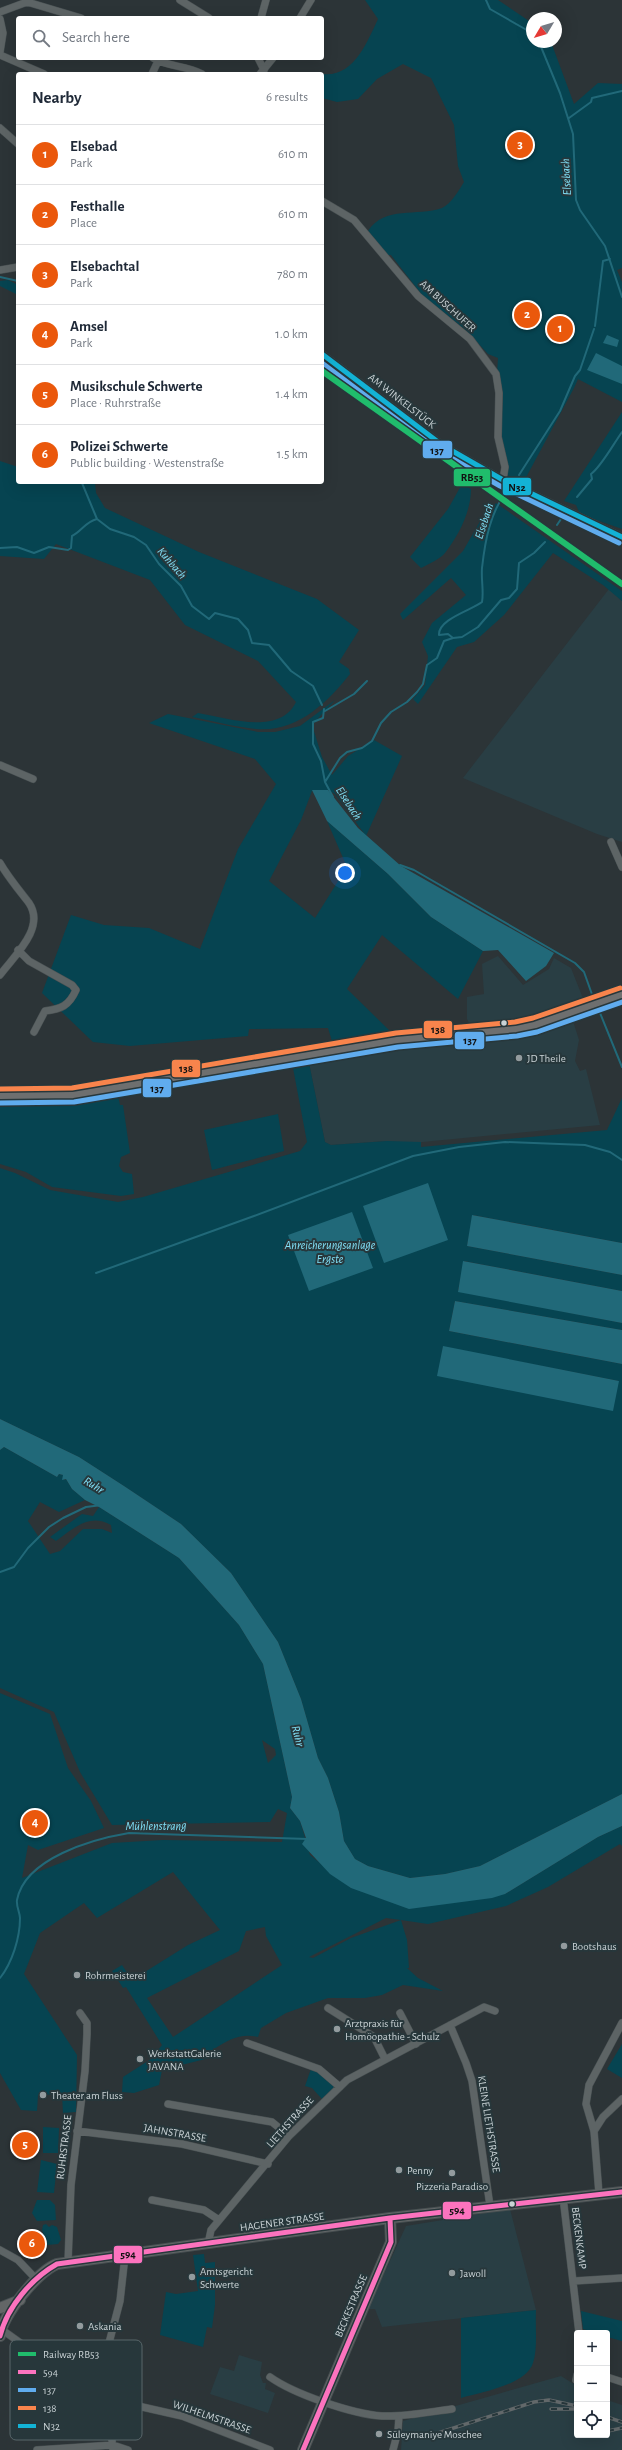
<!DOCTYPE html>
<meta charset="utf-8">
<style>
body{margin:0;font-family:"Alegreya Sans",sans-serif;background:#f6f6f7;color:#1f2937}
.controls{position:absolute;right:12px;bottom:12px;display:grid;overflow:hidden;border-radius:4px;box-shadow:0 4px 16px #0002}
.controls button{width:36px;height:36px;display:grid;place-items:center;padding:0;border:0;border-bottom:1px solid #e0e1e3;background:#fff;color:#1f2937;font:20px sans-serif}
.compass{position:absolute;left:526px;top:12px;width:36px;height:36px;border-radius:50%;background:#fff;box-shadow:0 4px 16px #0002;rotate:232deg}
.you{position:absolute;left:345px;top:873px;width:14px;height:14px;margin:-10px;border:3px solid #fff;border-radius:50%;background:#1a73e8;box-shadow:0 0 0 6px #1a73e833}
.badge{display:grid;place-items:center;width:26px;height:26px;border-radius:50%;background:#ea580c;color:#fff;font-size:13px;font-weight:700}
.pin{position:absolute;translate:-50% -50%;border:2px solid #fff;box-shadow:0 1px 4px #0006}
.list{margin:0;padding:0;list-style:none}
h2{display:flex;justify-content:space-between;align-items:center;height:52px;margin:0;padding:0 16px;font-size:17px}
h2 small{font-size:13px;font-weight:400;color:#747a83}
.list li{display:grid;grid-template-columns:26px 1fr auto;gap:12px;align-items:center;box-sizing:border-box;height:60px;padding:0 16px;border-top:1px solid #e0e1e3}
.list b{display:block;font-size:15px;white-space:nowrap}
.list p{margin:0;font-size:13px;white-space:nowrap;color:#747a83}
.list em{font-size:13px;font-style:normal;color:#747a83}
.icon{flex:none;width:22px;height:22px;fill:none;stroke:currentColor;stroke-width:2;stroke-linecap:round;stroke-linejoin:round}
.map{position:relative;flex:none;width:622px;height:2450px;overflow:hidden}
.search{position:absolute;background:#fff;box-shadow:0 4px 16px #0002;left:16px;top:16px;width:308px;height:44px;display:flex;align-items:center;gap:10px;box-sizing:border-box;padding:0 14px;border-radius:4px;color:#747a83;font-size:15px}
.panel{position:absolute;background:#fff;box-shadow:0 4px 16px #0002;left:16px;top:72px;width:308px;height:412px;border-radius:4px}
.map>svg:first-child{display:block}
</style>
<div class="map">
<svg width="622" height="2450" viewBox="0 0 622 2450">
<rect width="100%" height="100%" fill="#2c3437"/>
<path fill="#293e44" d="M609,589L622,601V842L597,834L463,778Z
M498,956L523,985L549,969L554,958L571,968L584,1001L538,1018L473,1030L467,1019V997L484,994L482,964Z
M573,1021L579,1040L575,1061L580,1071L586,1069L600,1125L412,1143L387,1141L331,1145L325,1142L309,1063L395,1051L394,1045L527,1034L532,1036Z
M510,2209L536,2310L382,2327L375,2309H368L406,2226Z
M239,2355L262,2362L260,2375L263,2383H266L265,2389L275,2393L268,2413L210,2394L220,2367L234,2371Z
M561,2376L577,2386V2435H607V2400L622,2405V2450H401L403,2421Z"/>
<path fill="#064451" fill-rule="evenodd" d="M365,0H498L532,23V42H551L574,104L598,83L622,84V268L617,270L622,282V402L576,378L578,379L574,388L523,483L507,475L500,436L503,393L497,374L498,358L488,354L467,331L422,295L391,255H388L368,231C385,205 417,217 442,208C451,204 459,190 464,182L458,166L454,125L431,78L403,64L377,79L358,99L337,102L322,98V74C354,78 367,42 378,19Z
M8,280L18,285V295L0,286V281Z
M622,412V529L580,514L576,505L564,501Z
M0,461L18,467V482H95L96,493L105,508L199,552L317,599L359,630L339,662L349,669L350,674C327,703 296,733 256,729C235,727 213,721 192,717L198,713C227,718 280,736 296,702L258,661L185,625L150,580L56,544L44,559L0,556Z
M462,484L471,489C471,511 459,535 445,553C440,559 429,564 421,568L410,557L448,509Z
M496,503L622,591V601L603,585L553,553L504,615L474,642L457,647L418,704L413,699L425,685L428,656L422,642L432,623L466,595L451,578L403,620L400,614L463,551L482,518Z
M335,700L312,725L322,757L332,775L348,756L374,740L402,756L366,836L335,794L328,790L312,791L301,820L269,881L315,918L347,867L327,821L388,874L431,917L483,951L458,999L382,935L347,989L390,1031L332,1041L328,1028L249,1029L248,1036L130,1046L93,1042L42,993L71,915L104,925L149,928L200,949L238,849L276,784L255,759L149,723L168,714L258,732H275L300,726Z
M309,1063L325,1142L331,1145L387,1141L421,1142V1147L607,1130L622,1098V1243L473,1215L467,1246L622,1275V1291L464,1261L458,1291L622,1323V1330L455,1301L449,1331L622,1364V1794L480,1866L445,1874L410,1878L368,1866L355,1859L344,1841L339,1812L328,1778L318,1758L301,1699L278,1642L231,1573L181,1524L124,1486L79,1457L0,1419V1168L15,1173L50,1190L118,1202L143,1197L300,1151L307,1142L293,1068ZM443,1347L619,1381L438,1376Z
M118,1096L120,1105H123L130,1153L121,1157L119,1166L123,1172L132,1174L134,1194L121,1196L52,1187L26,1172L0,1164V1105L51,1104Z
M278,1114L284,1151L212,1170L204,1130Z
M4,1447L57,1477L59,1474L63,1475L64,1480L66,1479L72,1489L85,1500L59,1512L40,1502L28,1521L50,1554L60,1551L83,1529H102L112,1533L111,1525C89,1513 74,1528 56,1541L50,1537L82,1514L93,1516L99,1507L179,1558L239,1625L263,1664L292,1797L290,1808L300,1821L310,1855L351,1888L505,1894L598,1837L622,1826V1846L620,1844L548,1887L506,1906L428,1924L401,1920L407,1940L409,1968H407L418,1978L443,1991L403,1985L382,1995L365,1998H328L286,2013L261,2028L258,2037C240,2033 229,2040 214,2049L213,2057L162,2070L159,2085L134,2093L122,2092L123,2077L151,2059L162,2045L126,1987L123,1988L112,1971L122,1965L132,1980L188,1945L220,1930L173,1872L97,1918L84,1903L40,1933L24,1974L77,2055L76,2112L63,2113L62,2094L38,2095L37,2111L21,2110L0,2073V1693L50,1714L68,1768L91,1801L104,1828L38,1850L28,1845L22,1878L112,1843L163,1840L282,1842L287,1813L278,1809L270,1822L112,1825L80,1772L54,1712L0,1688V1450ZM262,1740L275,1749L276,1755L268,1763ZM386,1918L401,1920L351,1938L313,1958L309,1957ZM265,1927L266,1936L282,1965L173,2037L147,1998L239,1951L246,1931Z
M622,2044V2078L607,2069Z
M312,2066L338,2085L322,2099L312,2088L305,2086Z
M43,2127L59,2128L58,2153H43Z
M41,2160L57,2164L54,2193L37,2192Z
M37,2200H50L55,2205L56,2220L37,2221L32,2213Z
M46,2224L49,2227L52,2225L57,2227L61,2240L58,2244L47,2245L42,2230L43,2225Z
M204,2254L205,2263L215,2262V2305L212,2328L207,2327L203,2347L160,2335L166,2292L176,2294L198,2291L193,2255Z
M536,2310C535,2326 538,2348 533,2363C526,2385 481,2392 461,2398V2318Z
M581,2311L622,2321V2341L607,2337V2333H596L583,2329Z"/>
<path fill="#216979" d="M607,335L619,340L617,347L603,343Z
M596,353L622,366V384L587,370Z
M328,790L358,828L401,866L554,953L546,966L526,981L498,950L483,951L431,917L388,874L327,821L312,790Z
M428,1183L448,1240L384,1263L363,1206Z
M352,1212L373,1268L309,1291L288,1235Z
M472,1215L622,1243V1275L467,1246Z
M463,1261L622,1291V1323L458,1292Z
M455,1301L622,1330V1364L449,1331Z
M443,1346L619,1381L613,1411L437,1376Z
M0,1419L79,1457L124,1486L181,1524L231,1573L278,1642L301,1699L318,1758L328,1778L339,1812L344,1841L355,1859L368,1866L410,1878L445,1874L480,1866L622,1794V1826L598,1837L505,1894L492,1898L409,1909L351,1888L330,1874L302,1844L306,1838L300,1821L290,1808L292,1797L263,1664L239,1625L179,1558L99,1507L85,1500L72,1489L66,1479L62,1480L63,1475L59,1474L57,1477L4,1447L0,1450Z"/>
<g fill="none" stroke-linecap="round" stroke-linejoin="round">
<path stroke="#216979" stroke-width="2" d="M486,0L490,9L532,33
M539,42L560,93L573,134L576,200L580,210L605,246L622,297
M569,118L591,102L592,98L622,91
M0,277L18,281
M595,326L603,261L610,259
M519,475L560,411L575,376L580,370L594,329
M82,483L97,519
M577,497L592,479L591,474C601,467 614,443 622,432
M557,525L561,519
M0,548L17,547L34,553L49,547L68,550L71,548L72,536C82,531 85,522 97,519L110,529L134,537L146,545L159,564L181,586L192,606L209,619L215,613L238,619L248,630L252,643L269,645L291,671L313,686L322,705
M453,638L462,637L478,627L501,600L509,598L517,589L519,563L534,553L545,542
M324,709L323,718L313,722V744L321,761L325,782
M325,711L354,694L367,681
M333,797L325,782L340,758L347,752L362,748L372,741L381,723L391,712L407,702L417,692L423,684L427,665L437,658L444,641L453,638L448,634L439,635C438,619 472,610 482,602C484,591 481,580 482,568C485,541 490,512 508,489
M400,865L414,870L575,963L584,972L594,1000
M598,1008L622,1067
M96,1273L254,1216L413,1156L459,1147L505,1142L585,1145L610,1152L622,1160
M0,1572L14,1567L28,1548L49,1527L63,1518L86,1507L102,1505
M0,1978C12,1963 20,1938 20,1918C20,1913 16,1906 17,1900C25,1858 93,1839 129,1833L308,1839"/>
<g stroke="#485052" stroke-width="8">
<path id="street" d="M180,0L209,18
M0,12L27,2L81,18
M261,18L266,0
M300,18L311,0
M0,19L3,33L0,52
M0,55L44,74
M153,58C167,67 186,65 202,74
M258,58L264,70
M152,74L158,61
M260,74L273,58
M0,128L18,144
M322,201L354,220L418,296L470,339L496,374L499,393L498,437L505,467L503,480
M0,270L18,267
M322,354L442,445L503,480L622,537
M0,765L33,779
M611,842L622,867
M0,863C8,877 19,890 29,903C46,928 14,956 0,975
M18,950L29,961L72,985L76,990C69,1006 61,1009 45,1011L34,1032
M328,2008L374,2037L385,2059
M400,2013L416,2044
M450,2025L466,2063L472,2081L490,2206
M247,2043L319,2069L340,2087
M168,2104L272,2122L289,2136
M77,2131L182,2144L268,2164
M594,2131L603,2117L622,2099
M599,2194L594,2131L586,2104L589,2085L622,2023
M563,2197L579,2333
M152,2200L204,2210L219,2220
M208,2244L211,2230L289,2136L347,2080L484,2007L495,2011
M0,2250L18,2260L36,2279
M68,2262L71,2185L85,2071L87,2034V2023L80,2013
M574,2281L622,2278
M1,2329L47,2362L107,2399L182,2416L270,2450
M270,2377C294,2394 352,2414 382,2416C405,2417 429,2412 452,2409
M607,2377L622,2382
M576,2380L577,2375
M37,2450L113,2445L128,2450
M113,2450L104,2362L120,2301L125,2256
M393,2450L398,2431L399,2416"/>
</g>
<g stroke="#485052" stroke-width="12">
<path id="secondary" d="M0,2308L20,2300
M0,2336C1,2317 38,2271 57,2264L390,2218L622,2192
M303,2450L391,2242L390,2218"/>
</g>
<g stroke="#485052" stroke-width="12">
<path id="primary" d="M0,1096L73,1095L397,1040L516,1029L535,1025L622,995"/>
</g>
<use href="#street" stroke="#5d6465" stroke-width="7"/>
<use href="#secondary" stroke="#636667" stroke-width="10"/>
<use href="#primary" stroke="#6e6f6f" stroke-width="11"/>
<g stroke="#62686a" stroke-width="3.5">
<path id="rail" d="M551,2409H575
M607,2417L622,2422
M608,2431L622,2428
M435,2434L534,2402L549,2400L577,2406"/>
</g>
<use href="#rail" stroke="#27373b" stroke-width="2" stroke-dasharray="6" stroke-linecap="butt"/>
<g stroke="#27373b" stroke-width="8">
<path id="bus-1" d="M0,2336C7,2307 32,2278 57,2264L390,2218L622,2192
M303,2450L391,2242L390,2218"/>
</g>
<g stroke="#27373b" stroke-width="8">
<path id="bus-2" d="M322,363L439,451L500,486L619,543
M0,1103L74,1102L398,1047L517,1036L537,1032L622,1002"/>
</g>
<g stroke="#27373b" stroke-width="8">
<path id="bus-3" d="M0,1089L72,1088L396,1033L515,1022L533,1018L620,988"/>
</g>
<g stroke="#27373b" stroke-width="8">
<path id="bus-4" d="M322,354L442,445L503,480L622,537"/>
</g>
<use href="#bus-1" stroke="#fc73be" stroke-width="5"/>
<use href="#bus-2" stroke="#60acee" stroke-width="5"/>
<use href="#bus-3" stroke="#f8844c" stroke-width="5"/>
<use href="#bus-4" stroke="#13b2d5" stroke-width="5"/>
<g stroke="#27373b" stroke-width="9">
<path id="rail-1" d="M322,371L622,584"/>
</g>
<use href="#rail-1" stroke="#20bc6c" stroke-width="6"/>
</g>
<g fill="#cad3d6" stroke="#27373b" stroke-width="1.5">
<circle cx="504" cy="1023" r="3.5"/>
<circle cx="512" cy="2204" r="3.5"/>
</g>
<g fill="#939b9e" stroke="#27373b" stroke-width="1.5">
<circle cx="519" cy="1058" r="4"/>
<circle cx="564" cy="1946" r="4"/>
<circle cx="77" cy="1975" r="4"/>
<circle cx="337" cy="2029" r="4"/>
<circle cx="140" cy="2059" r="4"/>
<circle cx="43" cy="2095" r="4"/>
<circle cx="399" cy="2170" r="4"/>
<circle cx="452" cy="2173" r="4"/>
<circle cx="452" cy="2273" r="4"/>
<circle cx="192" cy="2277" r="4"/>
<circle cx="80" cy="2326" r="4"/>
<circle cx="379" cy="2434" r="4"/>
</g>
<g text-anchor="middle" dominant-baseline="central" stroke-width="4" stroke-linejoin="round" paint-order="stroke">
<g font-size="11" fill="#cad3d6" stroke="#27373b">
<text transform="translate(448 306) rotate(42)">AM BUSCHUFER</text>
<text transform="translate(402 401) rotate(38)">AM WINKELSTÜCK</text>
<text transform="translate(290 2122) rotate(-48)">LIETHSTRASSE</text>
<text transform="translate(489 2124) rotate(81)">KLEINE LIETHSTRASSE</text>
<text transform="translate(175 2133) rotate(10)">JAHNSTRASSE</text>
<text transform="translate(64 2147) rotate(-83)">RUHRSTRASSE</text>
<text transform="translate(282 2222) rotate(-8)">HAGENER STRASSE</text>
<text transform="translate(579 2238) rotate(83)">BECKENKAMP</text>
<text transform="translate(351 2306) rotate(-67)">BECKESTRASSE</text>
<text transform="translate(212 2417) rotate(19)">WILHELMSTRASSE</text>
</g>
<g font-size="11" fill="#cad3d6" stroke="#27373b" text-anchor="start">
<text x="527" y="1058">JD Theile</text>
<text x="572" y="1946">Bootshaus</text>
<text x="85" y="1975">Rohrmeisterei</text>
<text x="345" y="2023">Arztpraxis für<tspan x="345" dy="13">Homöopathie - Schulz</tspan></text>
<text x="148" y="2053">WerkstattGalerie<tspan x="148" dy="13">JAVANA</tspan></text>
<text x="51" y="2095">Theater am Fluss</text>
<text x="407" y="2170">Penny</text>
<text x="452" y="2186" text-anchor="middle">Pizzeria Paradiso</text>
<text x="200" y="2271">Amtsgericht<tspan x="200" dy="13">Schwerte</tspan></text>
<text x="460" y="2273">Jawoll</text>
<text x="88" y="2326">Askania</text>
<text x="387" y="2434">Süleymaniye Moschee</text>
</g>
<g font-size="12" font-style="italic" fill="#81e0f7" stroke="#27373b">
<text transform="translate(566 177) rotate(-93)">Elsebach</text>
<text transform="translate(484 521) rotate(-72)">Elsebach</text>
<text transform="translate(172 563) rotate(49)">Kuhbach</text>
<text transform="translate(349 803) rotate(57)">Elsebach</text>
<text x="330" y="1245">Anreicherungsanlage<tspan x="330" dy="14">Ergste</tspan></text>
<text transform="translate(94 1485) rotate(31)">Ruhr</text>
<text transform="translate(298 1736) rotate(75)">Ruhr</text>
<text x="156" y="1826">Mühlenstrang</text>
</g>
</g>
<rect x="10" y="2340" width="132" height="100" rx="6" fill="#27373b" stroke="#58666a" stroke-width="1"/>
<rect x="18" y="2352" width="18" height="4" fill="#20bc6c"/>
<rect x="18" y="2370" width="18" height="4" fill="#fc73be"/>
<rect x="18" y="2388" width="18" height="4" fill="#60acee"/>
<rect x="18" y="2406" width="18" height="4" fill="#f8844c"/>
<rect x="18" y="2424" width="18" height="4" fill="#13b2d5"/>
<g font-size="11" fill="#cad3d6">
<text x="43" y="2358">Railway RB53</text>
<text x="43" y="2376">594</text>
<text x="43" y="2394">137</text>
<text x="43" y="2412">138</text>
<text x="43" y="2430">N32</text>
</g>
<g stroke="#27373b" stroke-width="1.5">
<rect x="422" y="440" width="31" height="19" rx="4" fill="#60acee"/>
<rect x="453" y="468" width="38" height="19" rx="4" fill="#20bc6c"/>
<rect x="502" y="477" width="30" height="19" rx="4" fill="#13b2d5"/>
<rect x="423" y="1020" width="30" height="19" rx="4" fill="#f8844c"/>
<rect x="454" y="1031" width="31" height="19" rx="4" fill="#60acee"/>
<rect x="171" y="1059" width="30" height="19" rx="4" fill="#f8844c"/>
<rect x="142" y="1078" width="30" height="20" rx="4" fill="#60acee"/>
<rect x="442" y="2201" width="30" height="19" rx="4" fill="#fc73be"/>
<rect x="113" y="2245" width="30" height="19" rx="4" fill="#fc73be"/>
</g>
<g font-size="11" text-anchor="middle" font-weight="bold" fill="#111">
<text x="437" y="454">137</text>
<text x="472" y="481">RB53</text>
<text x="517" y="491">N32</text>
<text x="438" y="1033">138</text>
<text x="470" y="1044">137</text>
<text x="186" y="1072">138</text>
<text x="157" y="1092">137</text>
<text x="457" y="2214">594</text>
<text x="128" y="2258">594</text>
</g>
</svg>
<div class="controls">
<button>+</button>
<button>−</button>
<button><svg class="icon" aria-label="locate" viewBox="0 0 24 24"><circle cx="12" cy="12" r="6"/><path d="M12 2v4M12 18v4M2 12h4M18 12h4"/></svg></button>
</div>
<svg class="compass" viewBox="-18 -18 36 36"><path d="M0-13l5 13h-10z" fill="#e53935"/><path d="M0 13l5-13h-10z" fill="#747a83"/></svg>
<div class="you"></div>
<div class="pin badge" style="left:560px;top:329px">1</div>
<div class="pin badge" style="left:527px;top:315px">2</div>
<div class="pin badge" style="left:520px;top:145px">3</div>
<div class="pin badge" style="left:35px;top:1823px">4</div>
<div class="pin badge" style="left:25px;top:2145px">5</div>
<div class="pin badge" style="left:32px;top:2244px">6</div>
<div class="search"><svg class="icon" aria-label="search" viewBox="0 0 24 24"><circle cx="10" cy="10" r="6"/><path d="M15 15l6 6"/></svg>Search here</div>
<section class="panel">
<h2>Nearby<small>6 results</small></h2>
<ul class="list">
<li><span class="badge">1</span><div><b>Elsebad</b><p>Park</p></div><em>610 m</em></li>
<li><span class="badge">2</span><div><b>Festhalle</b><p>Place</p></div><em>610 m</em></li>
<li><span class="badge">3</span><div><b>Elsebachtal</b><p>Park</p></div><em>780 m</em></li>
<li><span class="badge">4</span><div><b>Amsel</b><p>Park</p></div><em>1.0 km</em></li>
<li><span class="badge">5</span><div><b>Musikschule Schwerte</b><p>Place · Ruhrstraße</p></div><em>1.4 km</em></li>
<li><span class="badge">6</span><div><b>Polizei Schwerte</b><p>Public building · Westenstraße</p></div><em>1.5 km</em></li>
</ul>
</section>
</div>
